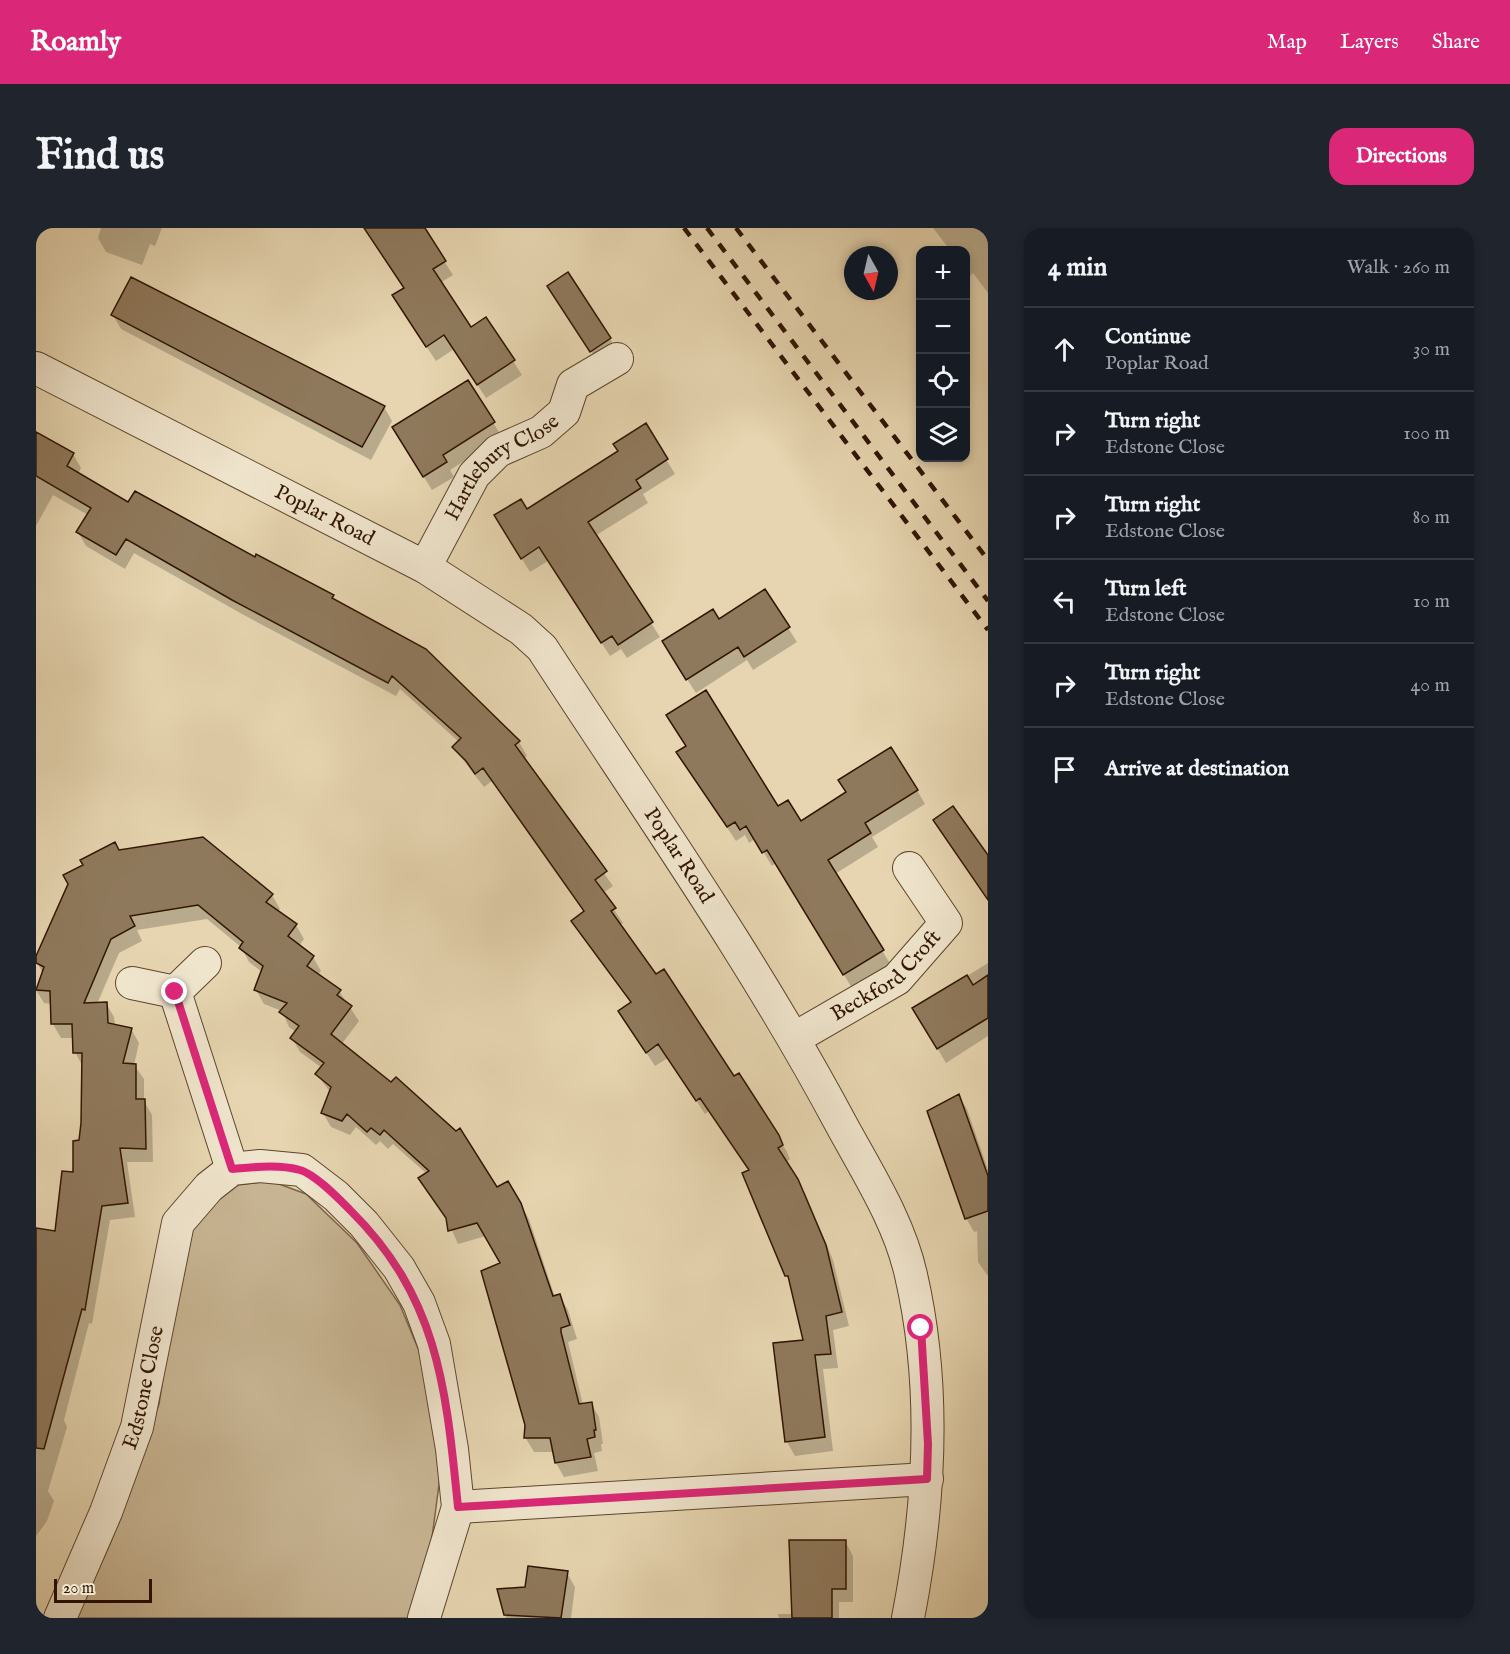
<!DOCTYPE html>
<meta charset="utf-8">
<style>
body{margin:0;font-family:"IM FELL English",serif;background:#20242c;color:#f1f3f6}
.controls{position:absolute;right:18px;top:18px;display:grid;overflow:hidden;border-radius:12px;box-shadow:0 3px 9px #0003}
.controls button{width:54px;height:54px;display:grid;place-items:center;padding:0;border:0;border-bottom:2px solid #363941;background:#171b24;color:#f1f3f6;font:30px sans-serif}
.compass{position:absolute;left:808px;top:18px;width:54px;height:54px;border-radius:50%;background:#171b24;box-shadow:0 3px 9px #0003;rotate:172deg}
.scale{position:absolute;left:18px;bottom:15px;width:98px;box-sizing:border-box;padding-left:6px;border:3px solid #311501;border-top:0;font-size:16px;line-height:21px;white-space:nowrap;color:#311501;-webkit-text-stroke:4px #efe4cc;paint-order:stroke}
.stop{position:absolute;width:18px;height:18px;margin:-14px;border:4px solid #db2777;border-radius:50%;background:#fff}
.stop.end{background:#db2777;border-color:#fff;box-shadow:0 2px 6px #0008}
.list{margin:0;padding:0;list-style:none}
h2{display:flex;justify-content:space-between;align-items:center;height:78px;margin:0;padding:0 24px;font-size:26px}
h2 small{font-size:20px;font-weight:400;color:#9ea1a6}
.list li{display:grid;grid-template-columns:39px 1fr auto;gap:18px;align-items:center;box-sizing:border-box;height:84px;padding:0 24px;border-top:2px solid #363941}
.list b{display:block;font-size:22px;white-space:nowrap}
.list p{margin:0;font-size:20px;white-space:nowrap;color:#9ea1a6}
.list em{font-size:20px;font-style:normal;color:#9ea1a6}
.icon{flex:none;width:33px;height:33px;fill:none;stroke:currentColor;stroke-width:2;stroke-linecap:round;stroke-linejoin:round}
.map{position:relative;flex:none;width:952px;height:1390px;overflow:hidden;border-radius:18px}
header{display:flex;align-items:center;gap:36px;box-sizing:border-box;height:84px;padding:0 30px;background:#db2777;color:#fff}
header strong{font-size:28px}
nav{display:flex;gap:33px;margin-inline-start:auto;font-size:21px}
.intro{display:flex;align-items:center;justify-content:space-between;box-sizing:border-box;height:144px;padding:0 36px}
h1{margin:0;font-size:42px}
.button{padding:15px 27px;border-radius:18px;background:#db2777;color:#fff;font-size:21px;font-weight:700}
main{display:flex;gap:36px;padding:0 36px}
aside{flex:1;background:#171b24;border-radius:18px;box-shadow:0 3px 9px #0003}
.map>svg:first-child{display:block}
</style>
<header>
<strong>Roamly</strong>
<nav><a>Map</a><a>Layers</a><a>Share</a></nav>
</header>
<div class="intro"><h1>Find us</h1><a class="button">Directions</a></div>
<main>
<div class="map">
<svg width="952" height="1390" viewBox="0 0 952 1390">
<rect width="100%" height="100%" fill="#e6d5b0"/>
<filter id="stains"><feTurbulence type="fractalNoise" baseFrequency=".00333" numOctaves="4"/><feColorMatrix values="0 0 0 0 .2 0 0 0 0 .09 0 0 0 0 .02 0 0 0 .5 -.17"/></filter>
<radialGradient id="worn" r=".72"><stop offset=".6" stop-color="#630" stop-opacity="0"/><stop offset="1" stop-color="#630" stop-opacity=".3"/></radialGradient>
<path fill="#c7b492" stroke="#7c644a" stroke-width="1.5" d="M235,953L270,966L321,1015L364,1077L393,1147L404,1249L395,1317L375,1390H40L74,1316L123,1176L149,1008L172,977L201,957Z"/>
<path fill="#0003" d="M65,0H126L119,18L114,16L106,37L70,24L62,10Z
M345,0H387L417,47L404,55L434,101L477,133L486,147L450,170L418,121L400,133L366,82L369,61Z
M897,0H946L952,7V65L937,45L934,48L930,42V22H914Z
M517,65L574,111L578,117L559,129Z
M77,87L348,179L356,193L335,232L85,101Z
M432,154L466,209L414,242L418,249L396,262L366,214Z
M609,197L639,246L607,266L612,275L559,308L624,409L591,430L585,421L574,428L512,333L494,344L468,302L490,283L584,224Z
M0,206L37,226L45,240L42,246L92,276L220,331L297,368L299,373L384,420L473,502L483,514L491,528L487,531L577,658L567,665L587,695L583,697L750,922L754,931L749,935L770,967L797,1032L813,1098L797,1102L802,1140L787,1141L797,1223L759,1228L751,1214L769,1113L756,1058L714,943L673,883L669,886L632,830L619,838L592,797L596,775L546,707L549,684L456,553L448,559L418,520L423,514L364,461L360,468L206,386L98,325L89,341L50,318L42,304L52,287L17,267L0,298Z
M729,363L761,414L717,442L711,432L660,465L636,428Z
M650,538L742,580L764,595L881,562L889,576L836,609L842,619L799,646L855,737L816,760L740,635L736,638L719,611L713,615L709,607L700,613Z
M82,623L236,667L244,681L242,684L260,697L268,711L263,718L277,729L285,743L282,747L303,763L323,793L305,817L461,961L472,955L493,991L519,1069L523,1068L532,1082L541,1111L532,1114L547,1177L555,1175L563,1189L567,1216H565L566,1223L558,1225L562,1243L528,1249L520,1235L518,1224H498L489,1209L490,1197L466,1036L450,1008L422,1016L412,993L392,964L391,946L357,916L352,921L344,913L340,917L320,899L314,907L295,899L287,885L294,864L281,846L286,840L264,824L256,810L260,804L253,799L246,783L228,776L220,762L226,744L213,734L205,719L171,691L101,702L106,713L83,725L61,776L70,775L78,789L79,798L95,801L103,815L98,837L108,851V873L116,887L117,934H91L99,989L74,992L56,1096L53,1095L28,1192L31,1199L12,1263L18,1273L11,1293L0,1308V1014L20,1005L39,946L45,914L47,839L39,824L38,810H25L17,796L16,776L8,775L0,762L7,746L0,732Z
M952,735V808L910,835L878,781Z
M923,868L931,881L952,942V1048L942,1034L941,1003L938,1004L930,990Z
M809,1313L817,1328V1374H803V1390H743L742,1386H757Z
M531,1345L539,1359L535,1390H470L463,1362L490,1360Z"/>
<path fill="#8f795c" stroke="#311501" stroke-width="1.5" d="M328,0H389L410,33L397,41L435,99L450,89L479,132L441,157L408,107L390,119L356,67L368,60Z
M532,44L575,110L554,124L511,58Z
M95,49L349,178L326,219L75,87Z
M432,152L459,194L407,227L411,234L387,249L356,199Z
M610,195L632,231L600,252L605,260L552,294L617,394L582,417L576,408L565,415L503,319L485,331L458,287L485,271L491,281L582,223L577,216Z
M0,204L38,225L31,238L92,274L99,263L219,329L220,326L298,367L296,370L390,421L484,513L479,517L571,643L559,652L580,680L575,683L620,746L628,741L698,848L703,845L743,907L747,917L742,920L762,951L790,1017L806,1084L790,1088L795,1126L779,1127L789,1209L749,1214L737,1115L767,1112L752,1048H749L706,945L713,942L664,870L660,873L622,816L610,825L582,783L595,774L535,693L548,683L447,540L439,546L430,533L416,519L425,510L356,448L352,455L196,372L90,311L80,327L40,304L55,280L0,248Z
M729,361L754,399L708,429L702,419L650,452L626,413L677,381L683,391Z
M670,462L742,578L752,572L765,593L810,564L802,552L855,519L882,562L829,595L835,605L792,632L848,722L807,747L731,622L726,625L710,598L704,602L699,594L691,599L640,524L650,518L630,487Z
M917,578L952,627V672L897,592Z
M167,609L237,666L230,674L261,696L252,708L278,728L271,738L305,762L301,767L316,778L295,806L355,854L360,849L420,903L424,900L461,959L472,953L485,975L517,1068L524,1066L534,1097L525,1100V1104L543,1176L556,1174L560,1202H558L559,1209L551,1211L555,1229L519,1235L514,1210H488L489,1197L445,1043L464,1035L441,995L412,1003L410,990L382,950L393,943L348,902L344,907L335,900L331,904L311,886L306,893L285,885L295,859L279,846L288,835L254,810L263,798L243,784L251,775L218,762L227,738L203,720L207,714L162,677L94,688L99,698L75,711L48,775L71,774L72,795L96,800L87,835L100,836V871H109L110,921L84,920L92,975L66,978L49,1082L46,1081L8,1221L0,1220V1000L19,1003L26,943L37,944V913L43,912L45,895L46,825H37L36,796H15L14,763L0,762L8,739L0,735V728L32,656L27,647L47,637L44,632L79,614L83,622Z
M931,747L937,757L952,747V790L901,821L876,780Z
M923,866L952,948V983L929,991L891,883Z
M753,1312H810V1361H796V1390H756Z
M492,1338L532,1343L525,1390L468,1387L461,1361L489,1359Z"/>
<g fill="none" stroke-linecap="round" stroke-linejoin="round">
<g stroke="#5e452d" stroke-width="34">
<g id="minor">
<path id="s1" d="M0,140L389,339L485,401L506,420C608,577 717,731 805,896C831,944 863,993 875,1047C901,1160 894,1277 872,1390"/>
<path id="s2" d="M389,339L438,247L462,223L505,204L528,184L537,157L581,131"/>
<path d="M96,755L139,764L169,735"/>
<path d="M139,764L196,941"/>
<path id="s3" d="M759,810L861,751L910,695L873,640"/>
<path d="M422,1279L891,1251"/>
<path id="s4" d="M24,1390L70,1284L101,1199L142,995L173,959L196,941L224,938L266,942L300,968L328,996L363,1040L383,1075L398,1116L416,1221L422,1279L388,1390"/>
</g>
</g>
<use href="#minor" stroke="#efe4cc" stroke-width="32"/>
<path stroke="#311501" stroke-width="4.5" stroke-dasharray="10 10" stroke-linecap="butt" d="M648,0L952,402
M671,0L952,373
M700,0L952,332"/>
</g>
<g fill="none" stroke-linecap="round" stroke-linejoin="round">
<path stroke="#db2777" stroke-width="8" d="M139,764L196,941C218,939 243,936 264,942C279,946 303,971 314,982C403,1070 410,1161 422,1279L891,1251L892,1216L885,1100"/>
</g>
<g text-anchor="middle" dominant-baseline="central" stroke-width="5" stroke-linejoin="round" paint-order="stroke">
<g font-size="21" fill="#311501" stroke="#efe4cc">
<text stroke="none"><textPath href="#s2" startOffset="130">Hartlebury Close</textPath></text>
<text stroke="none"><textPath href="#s1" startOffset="324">Poplar Road</textPath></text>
<text stroke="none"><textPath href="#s1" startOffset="828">Poplar Road</textPath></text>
<text stroke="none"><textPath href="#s3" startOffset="111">Beckford Croft</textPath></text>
<text stroke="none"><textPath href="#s4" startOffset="246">Edstone Close</textPath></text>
</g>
</g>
<rect width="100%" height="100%" filter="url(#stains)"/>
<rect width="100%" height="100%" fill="url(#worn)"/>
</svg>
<div class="controls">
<button>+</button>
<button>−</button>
<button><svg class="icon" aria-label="locate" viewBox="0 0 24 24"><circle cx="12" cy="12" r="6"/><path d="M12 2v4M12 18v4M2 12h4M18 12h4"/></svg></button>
<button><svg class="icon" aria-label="layers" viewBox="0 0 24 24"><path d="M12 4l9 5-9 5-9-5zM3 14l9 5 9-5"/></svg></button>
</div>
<svg class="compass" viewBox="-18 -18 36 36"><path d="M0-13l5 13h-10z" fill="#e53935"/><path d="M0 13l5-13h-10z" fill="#9ea1a6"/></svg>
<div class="scale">20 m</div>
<div class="stop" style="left:885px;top:1100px"></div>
<div class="stop end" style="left:139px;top:764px"></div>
</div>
<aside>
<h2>4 min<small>Walk · 260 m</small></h2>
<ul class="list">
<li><svg class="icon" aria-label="ahead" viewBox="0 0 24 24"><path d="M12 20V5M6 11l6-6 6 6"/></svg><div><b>Continue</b><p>Poplar Road</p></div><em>30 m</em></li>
<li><svg class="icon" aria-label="right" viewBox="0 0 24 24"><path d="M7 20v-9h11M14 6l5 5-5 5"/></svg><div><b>Turn right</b><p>Edstone Close</p></div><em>100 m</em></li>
<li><svg class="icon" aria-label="right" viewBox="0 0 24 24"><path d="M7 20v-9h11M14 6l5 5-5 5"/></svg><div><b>Turn right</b><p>Edstone Close</p></div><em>80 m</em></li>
<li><svg class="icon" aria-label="left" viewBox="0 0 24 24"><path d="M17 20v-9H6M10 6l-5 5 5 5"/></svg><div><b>Turn left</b><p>Edstone Close</p></div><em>10 m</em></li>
<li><svg class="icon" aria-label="right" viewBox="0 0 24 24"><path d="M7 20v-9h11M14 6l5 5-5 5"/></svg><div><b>Turn right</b><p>Edstone Close</p></div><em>40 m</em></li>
<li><svg class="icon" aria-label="arrive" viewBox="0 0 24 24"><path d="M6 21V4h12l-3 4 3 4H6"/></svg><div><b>Arrive at destination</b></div></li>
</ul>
</aside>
</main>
